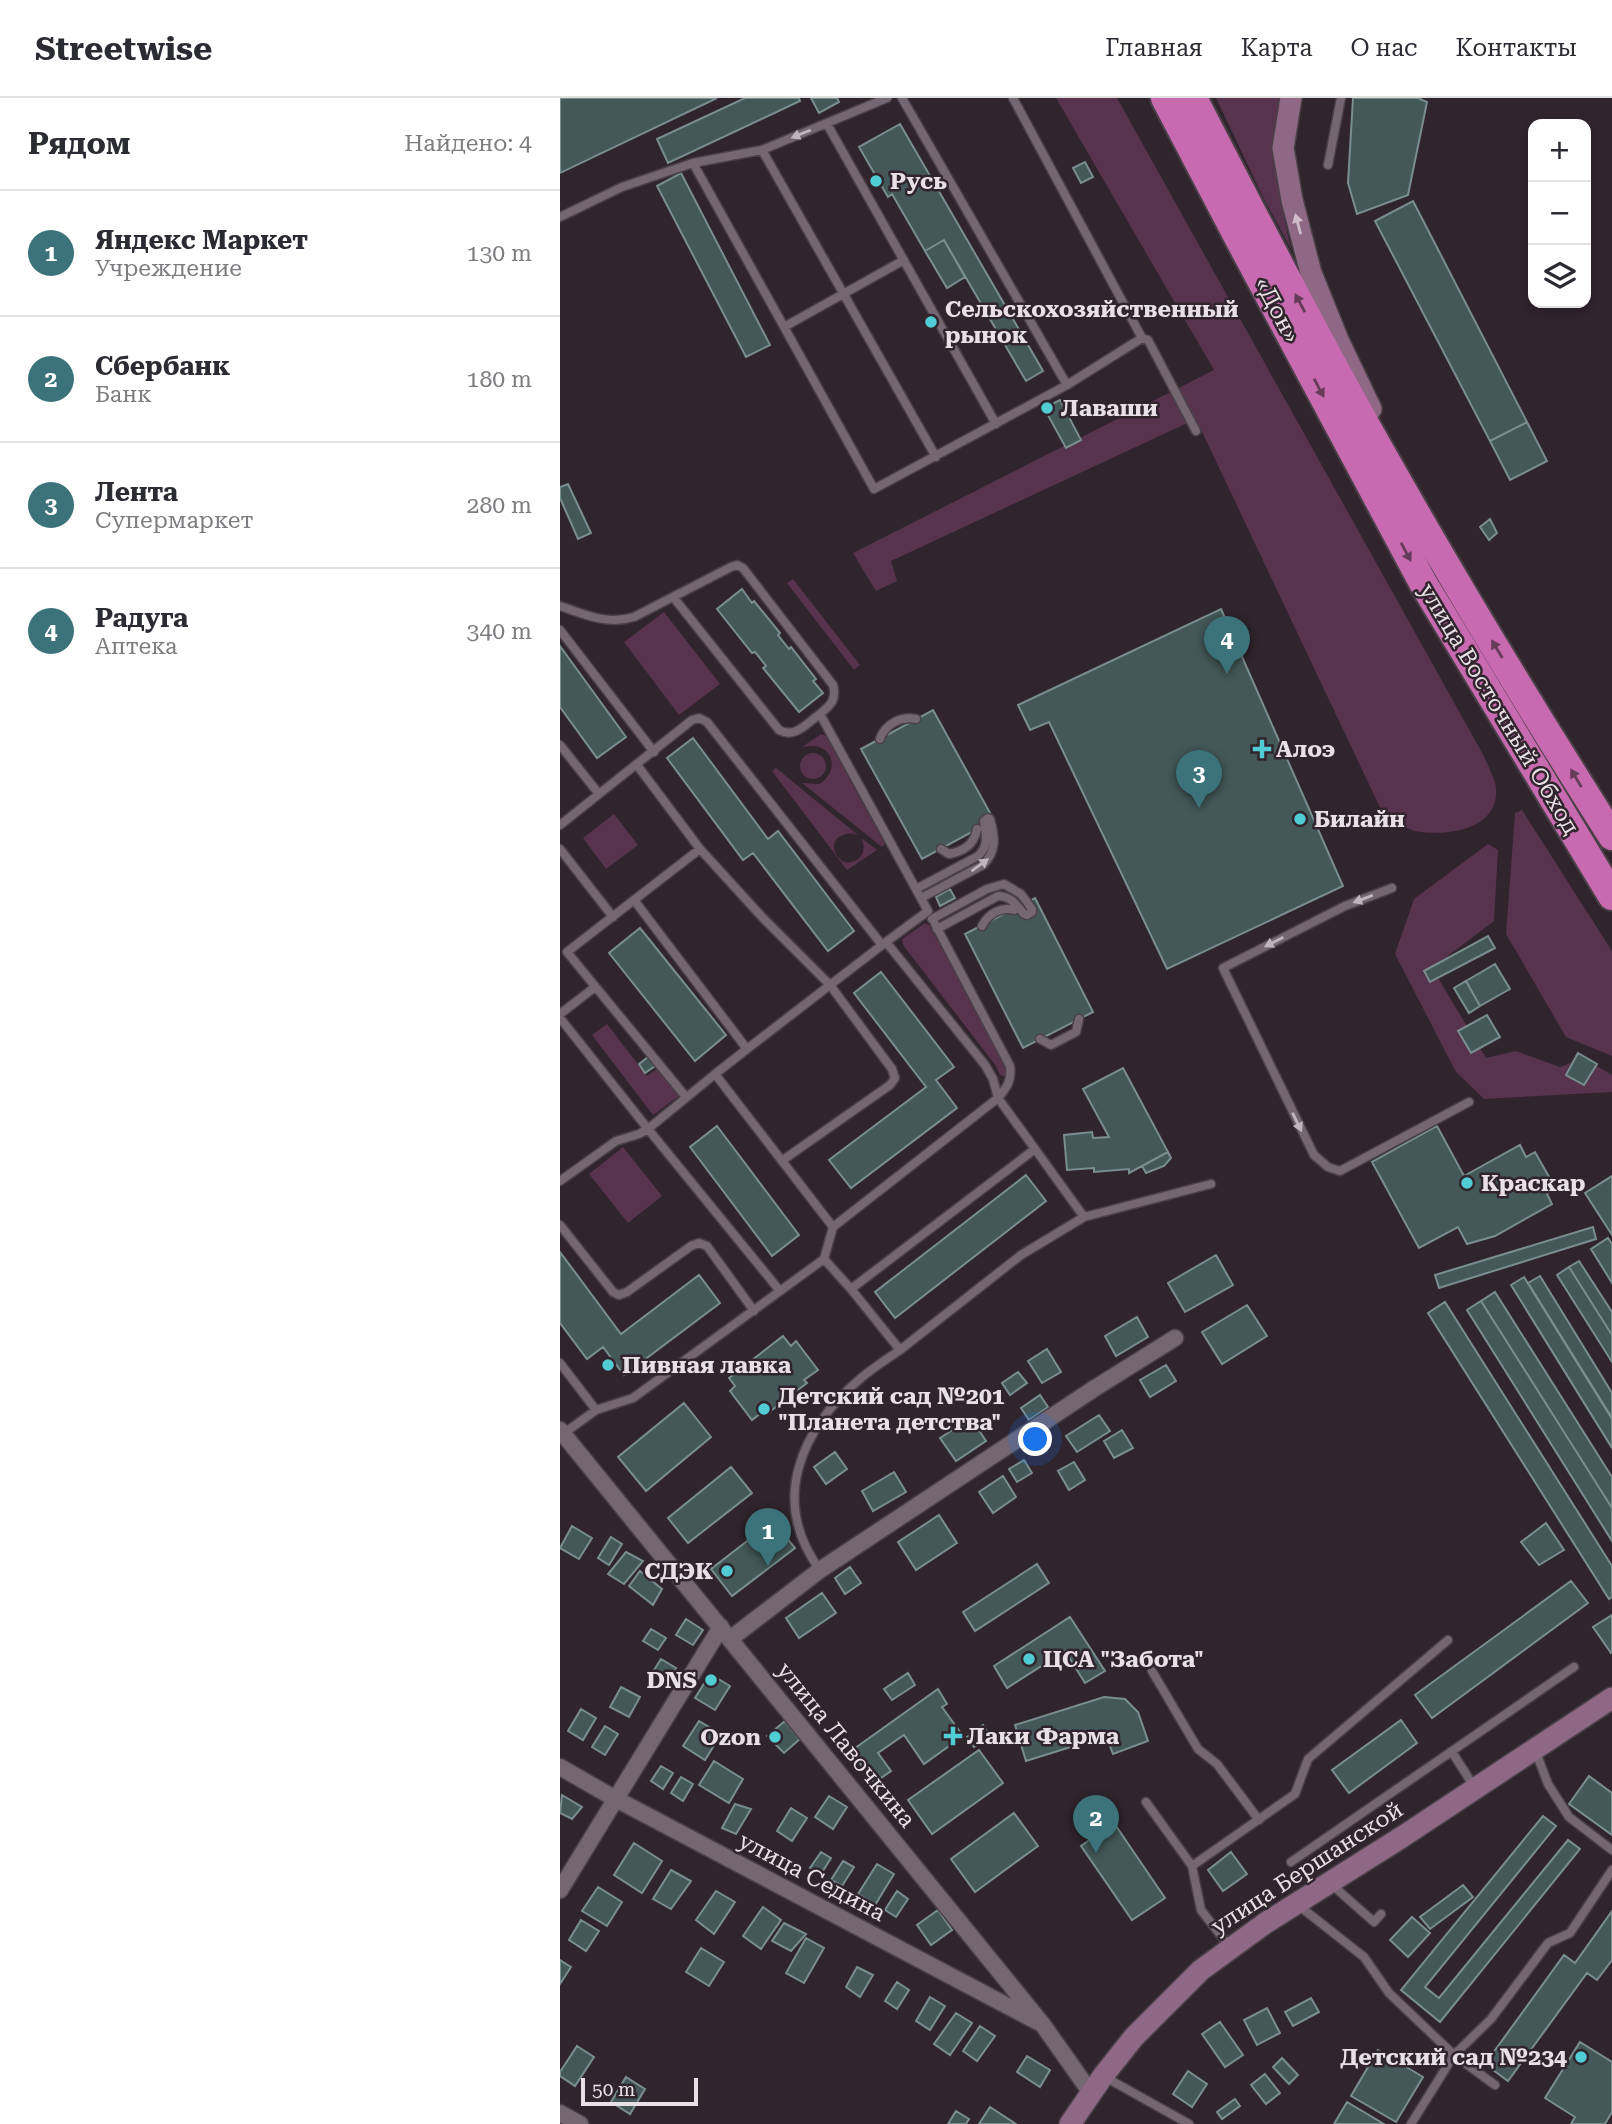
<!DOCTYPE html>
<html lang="ru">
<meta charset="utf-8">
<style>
body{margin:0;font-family:"Roboto Serif",serif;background:#f7f7f7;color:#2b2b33}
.controls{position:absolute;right:21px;top:21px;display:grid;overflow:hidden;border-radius:14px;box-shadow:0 4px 10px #0003}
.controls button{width:63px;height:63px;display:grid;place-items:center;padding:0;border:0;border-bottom:2px solid #e1e1e2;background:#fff;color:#2b2b33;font:35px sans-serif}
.scale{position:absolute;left:21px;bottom:18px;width:117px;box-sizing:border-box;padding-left:7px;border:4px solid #e9e0e6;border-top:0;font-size:19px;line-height:24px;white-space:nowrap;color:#e9e0e6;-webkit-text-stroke:5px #30242d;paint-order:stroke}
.you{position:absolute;left:476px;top:1342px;width:24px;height:24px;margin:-18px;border:5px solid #fff;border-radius:50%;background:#1a73e8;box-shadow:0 0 0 10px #1a73e833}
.badge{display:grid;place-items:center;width:46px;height:46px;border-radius:50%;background:#3c737b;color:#fff;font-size:23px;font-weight:700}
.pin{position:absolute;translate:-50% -58px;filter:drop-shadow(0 2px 4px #0008)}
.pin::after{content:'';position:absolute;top:37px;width:24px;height:21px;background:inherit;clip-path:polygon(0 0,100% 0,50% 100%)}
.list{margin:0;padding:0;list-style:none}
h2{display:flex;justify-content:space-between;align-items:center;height:91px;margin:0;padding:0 28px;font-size:30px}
h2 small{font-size:23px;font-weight:400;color:#7c7c81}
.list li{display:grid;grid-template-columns:46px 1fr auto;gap:21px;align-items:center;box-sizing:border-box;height:126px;padding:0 28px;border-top:2px solid #e1e1e2}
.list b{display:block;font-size:26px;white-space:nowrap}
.list p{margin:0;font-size:23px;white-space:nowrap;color:#7c7c81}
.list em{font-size:23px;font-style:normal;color:#7c7c81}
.icon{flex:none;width:38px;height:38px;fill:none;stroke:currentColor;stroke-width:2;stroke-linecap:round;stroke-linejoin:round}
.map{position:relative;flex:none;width:1052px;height:2026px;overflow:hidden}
header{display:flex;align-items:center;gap:42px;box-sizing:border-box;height:98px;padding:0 35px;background:#fff;border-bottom:2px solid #e1e1e2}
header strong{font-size:33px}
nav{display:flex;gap:38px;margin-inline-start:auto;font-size:24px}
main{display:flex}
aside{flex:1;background:#fff}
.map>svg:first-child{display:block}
</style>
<header>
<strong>Streetwise</strong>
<nav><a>Главная</a><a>Карта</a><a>О нас</a><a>Контакты</a></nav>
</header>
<main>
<aside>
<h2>Рядом<small>Найдено: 4</small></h2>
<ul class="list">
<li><span class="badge">1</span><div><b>Яндекс Маркет</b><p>Учреждение</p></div><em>130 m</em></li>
<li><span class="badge">2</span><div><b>Сбербанк</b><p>Банк</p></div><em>180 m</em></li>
<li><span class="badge">3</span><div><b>Лента</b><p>Супермаркет</p></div><em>280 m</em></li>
<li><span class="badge">4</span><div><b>Радуга</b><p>Аптека</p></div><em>340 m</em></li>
</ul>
</aside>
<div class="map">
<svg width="1052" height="2026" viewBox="0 0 1052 2026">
<rect width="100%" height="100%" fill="#30242d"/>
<path fill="#58334e" d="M496,0H557L925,660C928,669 936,681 936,691C939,732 886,739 855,733C845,730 834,724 825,720L636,321L331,463L337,483L316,493L293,455L654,272Z
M656,0H720C707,49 721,103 731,151L704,101Z
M233,481L300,567L294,572L227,485Z
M104,514L160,586L119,617L64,544Z
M261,636L266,638L325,746L322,749L242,685L259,686C274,678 278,656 259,649C254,647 247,649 242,649Z
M240 668a13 13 0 1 1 26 0a13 13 0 1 1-26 0Z
M216,670L298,737C285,732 268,741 276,756C285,774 312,761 301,740L317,752L287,772L212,673Z
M962,712L1052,853V958L1006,939L946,836L955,715Z
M54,716L78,747L46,771L23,740Z
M928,746L938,752L934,823L872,870L926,960L956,953L1000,969L1023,960L1052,977V994L924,1001L896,974L835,856L854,801Z
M365,825L369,827L442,959L448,973L446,979L440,977L436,968L343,847L342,841Z
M47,926L87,978L98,970L119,998L93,1017L32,937Z
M63,1049L102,1098L68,1125L29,1076Z"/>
<path fill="#445859" stroke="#798e8f" stroke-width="2" d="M0,0H157L0,75Z
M185,0H239L240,3L108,65L97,41Z
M251,0H277L279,4L259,15Z
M793,0H858L867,4L848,97L797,116L788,85Z
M340,26L483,273L466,283L384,142L365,153L332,96L328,99L299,49Z
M525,64L533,79L521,85L513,70Z
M121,75L210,247L186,259L97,88Z
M853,103L967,324L930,343L815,123Z
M384,142L405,179L387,190L365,153Z
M500,302L521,342L506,350L484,310Z
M967,324L987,363L950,382L930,343Z
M8,386L31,435L18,441L0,400V389Z
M930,421L937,435L929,442L920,429Z
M182,491L192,505L194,503L220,535L218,537L229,551L231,549L256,581L253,583L263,595L239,614L203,570L206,568L195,554L192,555L157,511Z
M661,511L783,788L607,871L489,624L470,632L458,607Z
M0,548L66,639L37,660L0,609Z
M373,612L434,722L362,761L301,651Z
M133,640L208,741L218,733L294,833L268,853L193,755L183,762L107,660Z
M390,791L395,800L380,808L376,799Z
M475,800L533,914L463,950L405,836Z
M80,830L166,937L135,963L49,855Z
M928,838L935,850L870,884L864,873Z
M935,866L950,891L920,908L906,883Z
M321,874L394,969L376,982L397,1010L291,1090L269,1062L366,989L294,895Z
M906,883L920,908L909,915L894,890Z
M927,917L940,939L911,955L898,933Z
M1018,955L1037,966L1024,987L1006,977Z
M88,959L95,968L85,975L79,966Z
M563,970L608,1054L569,1075V1071L534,1074V1070L507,1072L504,1037L532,1034L533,1040L549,1039L523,991Z
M157,1028L239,1137L212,1158L130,1049Z
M877,1028L904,1078L960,1047L966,1059L975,1054L996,1091L987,1096L992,1106L935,1138L907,1146L898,1129L859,1150L812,1064Z
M608,1054L611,1060L604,1068L586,1075L582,1068Z
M466,1077L486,1103L335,1220L315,1194Z
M1052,1078V1137L1025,1095Z
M1033,1129L1036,1141L879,1190L875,1177Z
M1048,1140L1052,1146V1185L1031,1151Z
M0,1154L61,1236L139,1177L160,1205L64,1277L43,1249L27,1261L0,1225Z
M656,1157L673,1187L625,1214L608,1185Z
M1019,1163L1052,1214V1237L1009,1169Z
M1009,1169L1052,1237V1264L997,1177Z
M980,1178L1052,1295V1320L968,1185Z
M964,1179L1052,1321V1350L951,1187Z
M935,1194L1052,1379V1410L921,1203Z
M921,1203L1052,1410V1443L907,1212Z
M885,1204L1052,1468V1499L1049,1501L868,1215Z
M687,1207L707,1238L662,1266L642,1234Z
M577,1219L588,1239L556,1258L545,1238Z
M223,1238L231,1248L236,1243L258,1272L244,1282L247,1285L230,1298L228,1295L222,1299L224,1303L208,1315L205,1312L192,1322L170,1293L175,1288L169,1280Z
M487,1251L501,1274L482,1285L468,1263Z
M606,1267L616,1283L590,1299L580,1282Z
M458,1274L467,1285L450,1297L442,1285Z
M480,1297L488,1309L469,1322L461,1310Z
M124,1305L151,1339L86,1393L58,1359Z
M539,1317L550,1333L517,1354L506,1338Z
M411,1320L426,1343L396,1363L380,1340Z
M562,1332L573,1350L554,1360L544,1343Z
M275,1354L287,1371L266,1386L254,1369Z
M464,1362L472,1375L457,1384L449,1371Z
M514,1364L525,1382L509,1392L498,1373Z
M171,1369L192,1395L128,1445L108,1420Z
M334,1374L346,1394L313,1413L302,1393Z
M443,1378L456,1399L433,1415L419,1394Z
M379,1417L397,1445L356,1472L338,1444Z
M213,1423L235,1450L172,1498L151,1471Z
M986,1425L1004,1452L979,1467L961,1444Z
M12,1428L32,1440L19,1461L0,1450Z
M51,1439L62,1446L49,1467L38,1460Z
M66,1454L83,1463L64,1486L48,1476Z
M477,1466L489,1485L415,1533L403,1514Z
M290,1469L301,1485L285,1496L275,1480Z
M80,1473L102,1491L93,1507L69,1488Z
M1011,1483L1028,1505L872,1620L855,1597Z
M262,1495L276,1515L239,1540L226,1520Z
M1052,1517V1554L1051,1555L1033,1529Z
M510,1519L545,1573L525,1585L505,1553L447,1590L434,1568Z
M126,1521L143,1532L133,1547L116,1537Z
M91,1531L106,1540L98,1552L83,1543Z
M101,1561L116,1570L109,1582L94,1572Z
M348,1575L355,1587L332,1602L324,1591Z
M150,1576L170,1588L155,1612L135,1600Z
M61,1589L80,1599L69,1619L50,1609Z
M378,1591L387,1606L382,1609L403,1638L364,1666L344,1637L318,1655L331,1673L314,1685L291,1653Z
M544,1599L565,1601L578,1614L588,1643L553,1656L546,1638L466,1663L455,1627Z
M21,1611L36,1620L23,1642L8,1633Z
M841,1622L857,1645L789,1695L772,1672Z
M139,1623L161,1636L145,1662L123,1648Z
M225,1623L240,1641L224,1655L207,1638Z
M423,1627L430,1638L414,1649L407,1639Z
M45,1628L58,1636L45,1657L32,1649Z
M419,1652L443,1685L372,1736L348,1702Z
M154,1663L183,1681L169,1705L139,1687Z
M101,1668L113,1675L103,1691L91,1683Z
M1029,1678L1052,1695V1737L1009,1706Z
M121,1679L133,1686L123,1703L111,1695Z
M2,1697L22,1709L12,1721L0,1715Z
M269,1698L287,1709L273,1731L255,1719Z
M175,1706L191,1711L176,1736L162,1730Z
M231,1710L247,1720L232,1743L217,1733Z
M454,1715L478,1748L415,1794L391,1761Z
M983,1718L996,1728L865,1889L879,1900L1008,1742L1020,1751L880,1924L841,1892Z
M554,1725L605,1800L572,1822L521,1748Z
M74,1745L102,1763L82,1795L54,1777Z
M261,1754L271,1760L261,1776L250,1770Z
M671,1754L687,1776L663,1793L648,1772Z
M283,1763L294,1769L282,1788L271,1782Z
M317,1766L334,1776L315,1807L298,1796Z
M111,1772L131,1783L111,1811L93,1801Z
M903,1787L913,1799L870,1831L860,1819Z
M38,1789L62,1804L47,1828L22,1813Z
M156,1793L175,1804L154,1836L136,1822Z
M337,1793L348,1801L336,1819L325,1812Z
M203,1809L221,1822L201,1851L183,1838Z
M378,1812L392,1832L371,1847L357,1827Z
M1052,1813V1862L1037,1882L1027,1875L948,1983L925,1966L1004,1857L1015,1865Z
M852,1819L870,1835L848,1859L830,1842Z
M21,1822L39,1833L26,1853L9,1842Z
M224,1825L246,1836L231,1853L212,1843Z
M246,1840L264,1850L244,1885L226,1875Z
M141,1850L164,1864L149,1888L126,1874Z
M0,1862L11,1869L0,1886Z
M297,1869L313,1877L300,1899L286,1889Z
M337,1884L349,1892L337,1911L325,1903Z
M370,1899L385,1908L370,1932L356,1923Z
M751,1900L759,1914L733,1928L725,1914Z
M707,1910L720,1935L697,1947L684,1922Z
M396,1915L412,1925L390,1957L374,1946Z
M660,1924L683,1957L665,1969L642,1936Z
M420,1928L435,1938L417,1963L403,1953Z
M1020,1944L1052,1964V2014L1045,2026H1011L1015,2019L985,2000Z
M17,1948L34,1959L15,1988L0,1978V1974Z
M818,1952L863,1979L836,2024L791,1998Z
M467,1958L490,1972L480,1989L457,1974Z
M722,1960L738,1977L729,1986L713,1969Z
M628,1973L647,1986L632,2009L613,1996Z
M705,1976L720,1995L706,2006L691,1987Z
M66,1979L85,1991L70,2016L51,2004Z
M675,2001L680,2008L662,2021L657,2014Z
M787,2004L824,2026H774Z
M430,2009L456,2026H419Z
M396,2013L409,2021L406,2026H388Z"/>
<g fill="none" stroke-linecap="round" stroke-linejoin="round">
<g stroke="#4a4047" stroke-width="11">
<path id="lane" d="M342,0L507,287
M453,0L582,240L588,242L636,333
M267,26L436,326
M202,52L376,359
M133,65L314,391L507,287L582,240
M768,67L781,0
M0,119L62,89L133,65L202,52L327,0
M224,229L344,162
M114,500L219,632C235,641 247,625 260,616
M0,508C27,517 46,527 74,519L171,469L177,467L183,470L273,587C277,601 271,607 260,616L368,813L326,844
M0,532L94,654
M320,641C325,626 341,618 356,621
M0,647L39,696
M77,667L140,751L202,819L270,887L187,951
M0,727L132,622L139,620L147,624L322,847
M0,751L53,819
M381,751L389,756C404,753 414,747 417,731
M832,790L785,808L663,870L754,1057L768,1069L780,1073L909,1004
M356,791L418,758C429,748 426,737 424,723L428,720L430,721C435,739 437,753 423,767L361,800
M74,802L140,751
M372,821L427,791L444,786L461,796L472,811V814L467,817L464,816C456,807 451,798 438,798L377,831
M375,826L450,968C452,983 447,989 438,1000
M422,828C428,816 441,808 454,812
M0,916L35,889
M0,920L88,1031L79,1036L56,1043L0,1083
M480,941L491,947L516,934L519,921
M126,999L7,854L74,802L187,951L155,976
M223,1062L330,987L335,980L332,971L270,887L326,844L425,967L433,981L438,1000
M524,1119L651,1086
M0,1127L53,1194L59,1197L67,1194L131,1148L139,1145L147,1148L194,1213
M264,1161L291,1191L475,1051L524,1119L461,1157L340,1252L291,1191
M220,1193L88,1031L155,976L273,1129
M0,1265L36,1312L73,1300L264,1161L273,1129L438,1000L475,1051
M3,1336L36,1312
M260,1472C209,1403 241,1331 301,1280C313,1270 327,1261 340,1252
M592,1573L638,1651L657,1666L699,1722
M975,1652L988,1686L1009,1719L1052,1752
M892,1654L915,1690
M586,1704L632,1768
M731,1764L1014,1569
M771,1786L814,1824L821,1816
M738,1807L804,1859L829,1895L894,1957L931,1921L988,1845L1010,1835L1052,1772
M669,1848L641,1812L632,1768L735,1696L748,1661L888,1542
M545,1979L629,2026
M851,2026L894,1957L935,1987"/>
</g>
<g stroke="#4a4047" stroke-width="19">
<path id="street" d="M0,1332L483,1927L531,1995
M170,1541L260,1472L535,1290L615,1240
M0,1669L54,1700L478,1924
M0,1792L161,1529
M0,2015L20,2026"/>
</g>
<g stroke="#4a4047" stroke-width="24">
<path id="secondary" d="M731,0L723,50L732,102L751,175L778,242L811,311
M510,2026L543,1978L574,1939L641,1872L707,1824L842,1739L1052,1600"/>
</g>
<g stroke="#4a4047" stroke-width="32">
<path id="highway" d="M605,0L680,143L863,485L1052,798
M633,0C697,124 761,249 830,370C900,494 975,617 1052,738"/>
</g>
<use href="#lane" stroke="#756771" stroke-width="8"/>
<use href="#street" stroke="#756771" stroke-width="16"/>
<use href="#secondary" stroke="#8e6884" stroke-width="21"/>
<use href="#highway" stroke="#c86aaf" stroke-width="28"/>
</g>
<defs><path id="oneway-solid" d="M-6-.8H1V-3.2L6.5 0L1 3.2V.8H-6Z" transform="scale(1.75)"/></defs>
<g fill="#c0b6bd">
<use href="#oneway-solid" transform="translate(241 36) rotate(158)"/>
<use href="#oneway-solid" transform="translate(420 767) rotate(-36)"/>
<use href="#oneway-solid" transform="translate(803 801) rotate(159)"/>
<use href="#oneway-solid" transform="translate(714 844) rotate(153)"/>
<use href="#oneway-solid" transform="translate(737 1024) rotate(64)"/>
</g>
<use fill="#cebcc9" href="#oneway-solid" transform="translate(738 126) rotate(-105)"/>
<g fill="#653c5a">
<use href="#oneway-solid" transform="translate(740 205) rotate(-118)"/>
<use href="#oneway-solid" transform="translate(759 290) rotate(62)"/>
<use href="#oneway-solid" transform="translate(846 454) rotate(62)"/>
<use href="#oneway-solid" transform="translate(937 551) rotate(-121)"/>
<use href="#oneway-solid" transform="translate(1016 680) rotate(-121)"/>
</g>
<g fill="#51ccd4" stroke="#30242d" stroke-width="2.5">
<circle cx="316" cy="83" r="7"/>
<circle cx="371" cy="224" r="7"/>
<circle cx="487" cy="310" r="7"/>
<path d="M698.5 640.5h7v7h7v7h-7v7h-7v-7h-7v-7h7z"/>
<circle cx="740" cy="721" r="7"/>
<circle cx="907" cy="1085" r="7"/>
<circle cx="48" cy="1267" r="7"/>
<circle cx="204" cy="1311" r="7"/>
<circle cx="167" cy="1473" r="7"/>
<circle cx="469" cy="1561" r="7"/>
<circle cx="151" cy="1582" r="7"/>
<path d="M389.5 1627.5h7v7h7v7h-7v7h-7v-7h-7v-7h7z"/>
<circle cx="215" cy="1639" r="7"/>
<circle cx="1021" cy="1959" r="7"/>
</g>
<g text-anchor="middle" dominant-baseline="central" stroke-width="5" stroke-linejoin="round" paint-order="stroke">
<g font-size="23" font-weight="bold" fill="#e9e0e6" stroke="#30242d" text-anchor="start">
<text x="330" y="83">Русь</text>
<text x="385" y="211">Сельскохозяйственный<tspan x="385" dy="26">рынок</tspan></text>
<text x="501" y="310">Лаваши</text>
<text x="716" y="651">Алоэ</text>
<text x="754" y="721">Билайн</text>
<text x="921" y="1085">Краскар</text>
<text x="62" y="1267">Пивная лавка</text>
<text x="218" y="1298">Детский сад №201<tspan x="218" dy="26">"Планета детства"</tspan></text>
<text x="153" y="1473" text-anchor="end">СДЭК</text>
<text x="483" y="1561">ЦСА "Забота"</text>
<text x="137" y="1582" text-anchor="end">DNS</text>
<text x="407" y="1638">Лаки Фарма</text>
<text x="201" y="1639" text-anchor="end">Ozon</text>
<text x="1007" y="1959" text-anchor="end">Детский сад №234</text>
</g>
<g font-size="23" fill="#e9e0e6" stroke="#30242d">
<text transform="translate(717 212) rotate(62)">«Дон»</text>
<text transform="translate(939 611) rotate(59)">улица Восточный Обход</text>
<text transform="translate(286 1647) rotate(51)">улица Лавочкина</text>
<text transform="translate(747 1770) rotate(-33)">улица Бершанской</text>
<text transform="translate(252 1779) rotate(28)">улица Седина</text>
</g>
</g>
</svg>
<div class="controls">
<button>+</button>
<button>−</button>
<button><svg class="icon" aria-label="layers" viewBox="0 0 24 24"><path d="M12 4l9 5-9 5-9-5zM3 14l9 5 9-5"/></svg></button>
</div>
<div class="scale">50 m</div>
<div class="you"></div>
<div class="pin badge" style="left:208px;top:1468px">1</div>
<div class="pin badge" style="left:536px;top:1755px">2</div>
<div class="pin badge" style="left:639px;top:710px">3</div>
<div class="pin badge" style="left:667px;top:576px">4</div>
</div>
</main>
